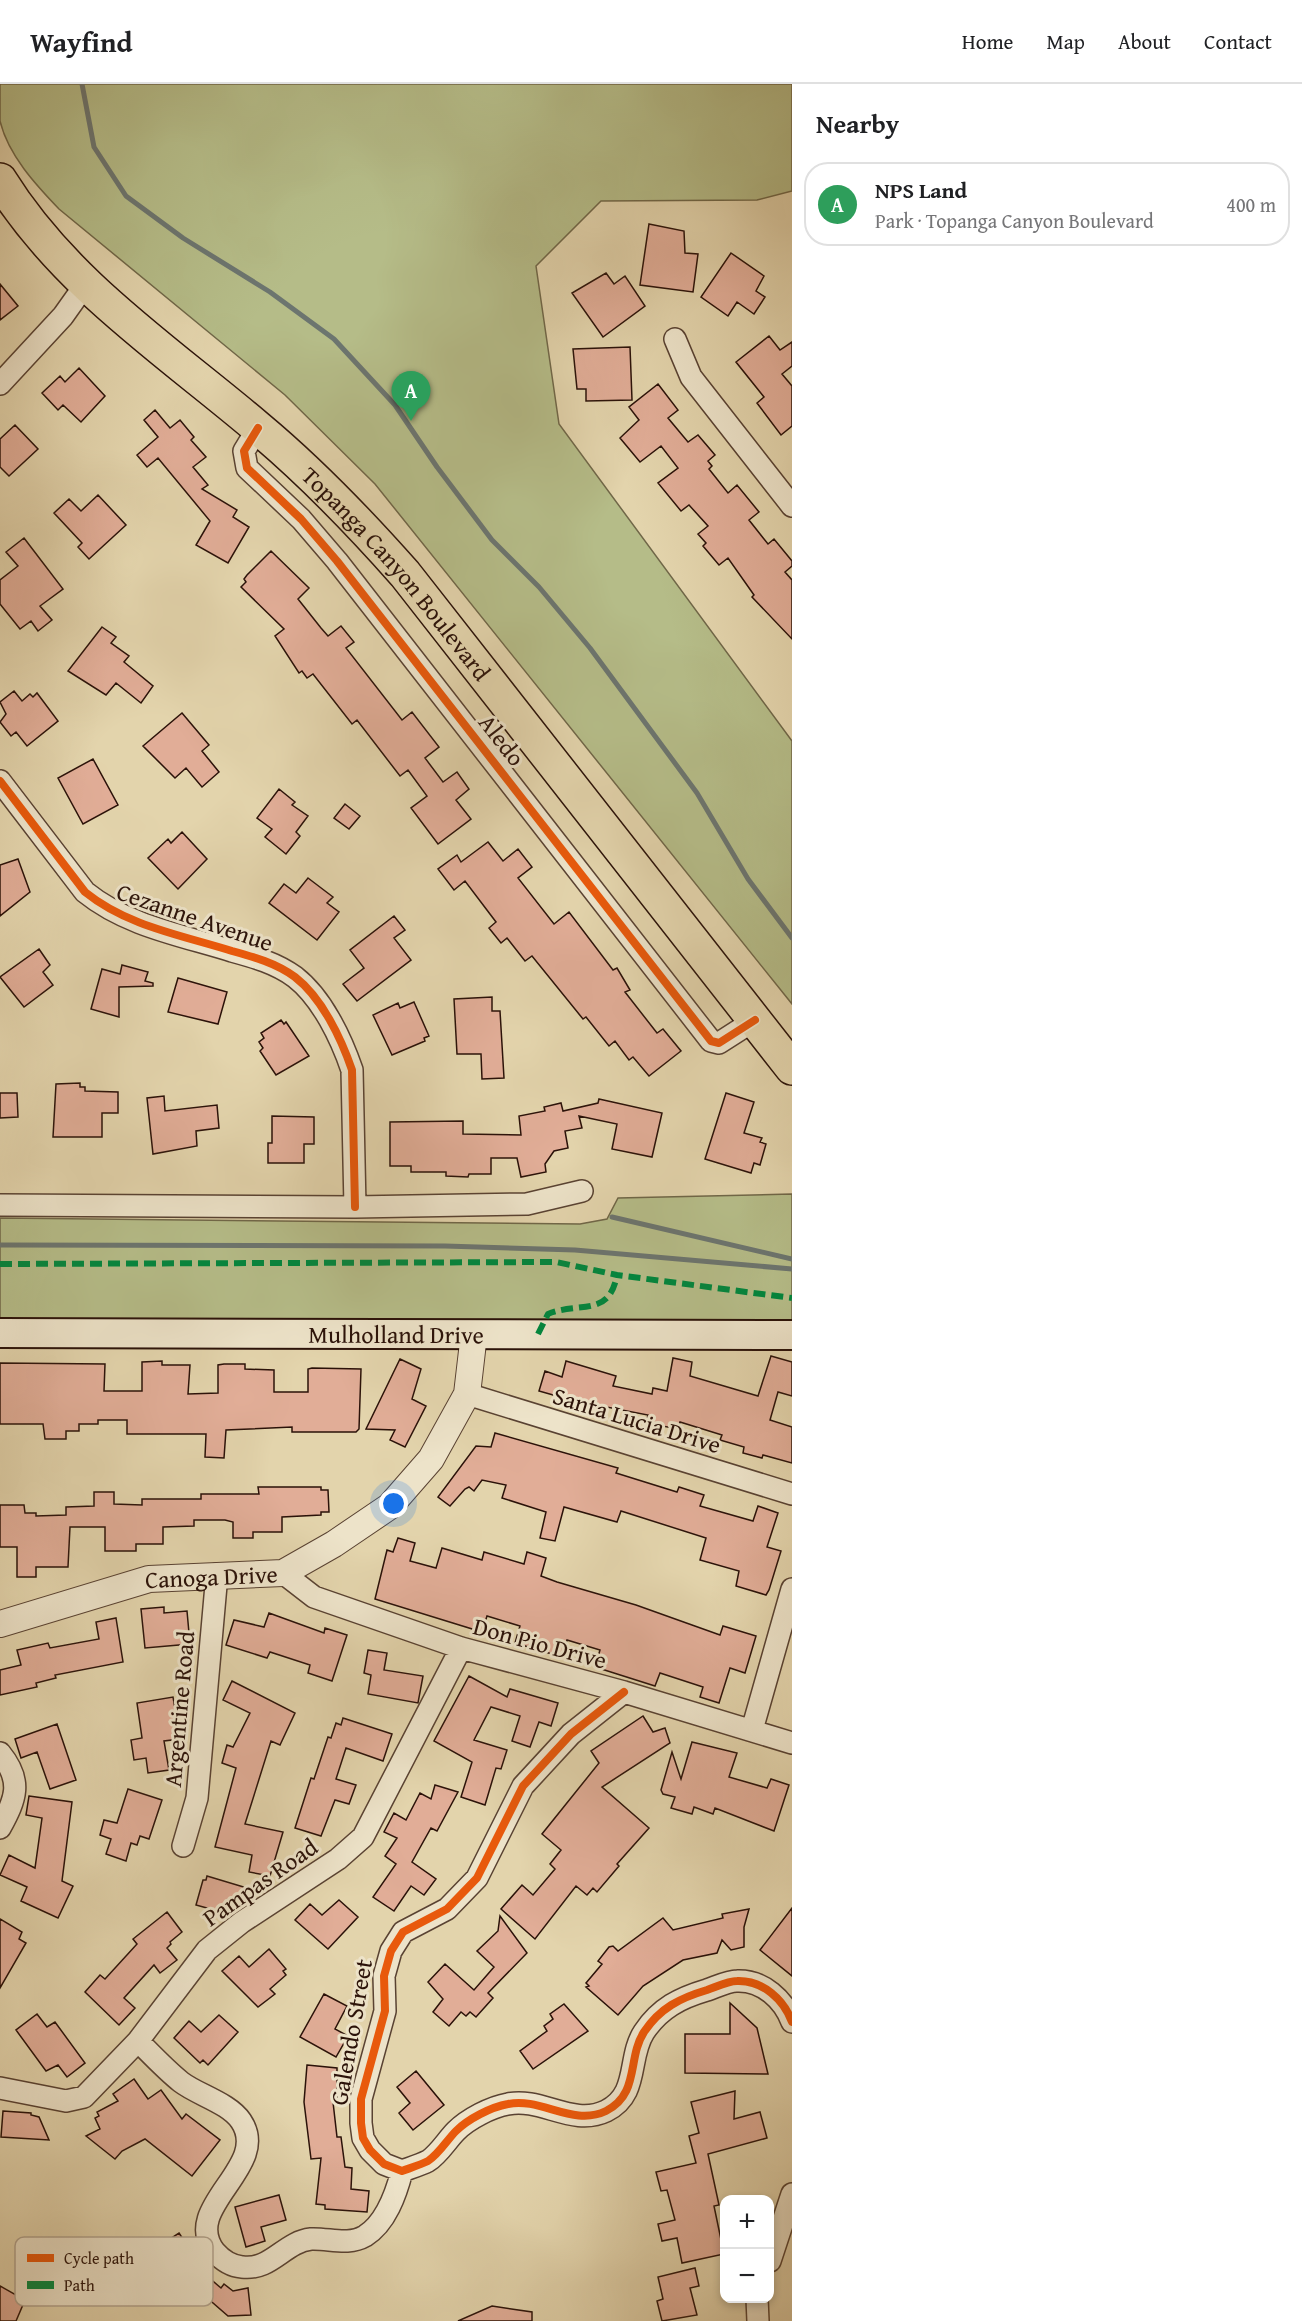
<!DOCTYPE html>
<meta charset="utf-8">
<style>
body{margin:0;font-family:"Gentium Book Plus",serif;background:#f6f6f6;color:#202124}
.controls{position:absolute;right:18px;bottom:18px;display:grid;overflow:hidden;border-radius:12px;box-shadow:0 3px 9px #0003}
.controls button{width:54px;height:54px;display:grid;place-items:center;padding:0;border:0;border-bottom:2px solid #e0e0e0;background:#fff;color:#202124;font:30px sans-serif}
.you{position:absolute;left:394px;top:1420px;width:21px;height:21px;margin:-15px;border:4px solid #fff;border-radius:50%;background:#1a73e8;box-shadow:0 0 0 9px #1a73e833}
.badge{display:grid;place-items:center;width:39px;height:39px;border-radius:50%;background:#8f2418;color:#fff;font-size:20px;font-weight:700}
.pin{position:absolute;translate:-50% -50px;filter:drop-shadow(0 2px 3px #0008)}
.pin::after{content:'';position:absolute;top:32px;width:21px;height:18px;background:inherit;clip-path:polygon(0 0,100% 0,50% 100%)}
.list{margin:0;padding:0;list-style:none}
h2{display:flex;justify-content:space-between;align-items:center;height:78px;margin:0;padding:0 24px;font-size:26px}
h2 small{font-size:20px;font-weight:400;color:#757577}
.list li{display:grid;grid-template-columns:39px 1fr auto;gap:18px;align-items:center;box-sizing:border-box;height:84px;margin:0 12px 12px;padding:0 12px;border:2px solid #e0e0e0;border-radius:24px}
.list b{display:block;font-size:22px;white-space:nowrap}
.list p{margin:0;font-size:20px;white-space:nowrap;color:#757577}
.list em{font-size:20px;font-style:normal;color:#757577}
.map{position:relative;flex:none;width:792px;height:2237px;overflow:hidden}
header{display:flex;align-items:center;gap:36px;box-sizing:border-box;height:84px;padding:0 30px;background:#fff;border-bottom:2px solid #e0e0e0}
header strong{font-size:28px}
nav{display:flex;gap:33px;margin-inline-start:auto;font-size:21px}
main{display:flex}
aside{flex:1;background:#fff}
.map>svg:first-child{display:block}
</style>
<header>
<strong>Wayfind</strong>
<nav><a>Home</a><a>Map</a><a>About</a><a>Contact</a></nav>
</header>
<main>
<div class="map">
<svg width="792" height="2237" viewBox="0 0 792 2237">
<rect width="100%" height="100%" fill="#e3d4ac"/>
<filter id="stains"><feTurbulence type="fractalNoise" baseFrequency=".00333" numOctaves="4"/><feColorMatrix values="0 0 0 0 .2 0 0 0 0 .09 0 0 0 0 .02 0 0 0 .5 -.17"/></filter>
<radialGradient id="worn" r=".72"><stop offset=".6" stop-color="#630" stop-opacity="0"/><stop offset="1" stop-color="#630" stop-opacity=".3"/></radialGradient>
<path fill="#b5bc88" stroke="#706748" stroke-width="1.5" d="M0,0H792V107L757,116L601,117L536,182L559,340L792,657V920L375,400L285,311L59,125C36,101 8,71 0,37C0,26 0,11 0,0Z
M792,1110V1238H0V1134L580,1140L607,1135L618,1114Z"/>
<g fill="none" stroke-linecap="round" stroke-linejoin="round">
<path stroke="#6c756f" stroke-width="5" d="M82,0L94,63L126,112L183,154L270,208L334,255L395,321L437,383L492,456L539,503L590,564L697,709L748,795L792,854
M612,1133L792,1175
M0,1161L445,1162L575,1166L792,1185"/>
</g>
<path fill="#e1ad97" stroke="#2b1209" stroke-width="1.5" d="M649,140L684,147L685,169L698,170L693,208L640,201Z
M731,169L764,192L756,207L765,213L754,230L737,218L728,232L701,213Z
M606,189L614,200L625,192L645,222L603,253L572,209Z
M0,200L18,222L0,236Z
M769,252L780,266L792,258V282L782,290L792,302V342L781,351L757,319L764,313L736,278Z
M630,263L632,316L586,317V305H577L573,265Z
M79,284L105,312L81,338L63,321L58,326L42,309L60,292L65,298Z
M658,300L678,326L668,334L688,358L698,351L715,371L708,377L712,382L709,385L728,409L737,401L759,428L749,436L768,460L774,455L792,477V482L785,488L792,496V555L752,513L754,511L728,474L719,481L703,462L706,459L698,450L708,442L689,421L681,427L658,399L678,384L661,362L640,378L620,354L639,336L629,323Z
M155,326L170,344L180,336L194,353L191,356L206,373L193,383L208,401L202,405L237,426L233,433L249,443L228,479L196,461L210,437L158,374L147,383L137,371L158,353L144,336Z
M15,341L38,365L9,392L0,383V355Z
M98,411L126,441L89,475L78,463L82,459L54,429L69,415L81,427Z
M24,454L63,505L40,522L52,536L38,547L31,537L20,545L0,520V496L18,482L6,468Z
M271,467L309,504L298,515L321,544L328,552L341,542L354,558L346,564L402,636L412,628L439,663L425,674L443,698L457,688L469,705L456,716L471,735L438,760L411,724L427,712L408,686L400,692L357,636L352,640L313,590L307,594L302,587L299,589L275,552L284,545L241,503L246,498L244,495L247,491Z
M102,543L116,553L111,559L129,572L124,578L153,602L141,619L116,599L106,611L68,587Z
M14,607L22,617L30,610L33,613L37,609L58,637L27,662L16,648L11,652L0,638L6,630L0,618Z
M182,629L209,661L202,667L219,688L202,703L186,684L175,694L143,662Z
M93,675L118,721L83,740L58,694Z
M279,705L295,718L292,721L308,732L296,748L300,752L286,770L265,753L272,745L257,734Z
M345,720L360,732L349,745L334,734Z
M182,748L207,775L178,805L148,774L168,755L171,759Z
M488,758L503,777L518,765L532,783L518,794L554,840L569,828L613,886L617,884L630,906L625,908L657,949L663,945L681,967L649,992L633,973L629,976L615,957L609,962L586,933L583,935L532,872L525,877L507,854L501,859L489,844L496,838L465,797L454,806L438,785L457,771L461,778Z
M18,775L30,808L0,832V781Z
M308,794L333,813L327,819L339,828L317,856L269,819L284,800L296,809Z
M394,832L405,846L394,854L411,876L357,917L343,900L364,884L350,866Z
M39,865L50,881L43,888L53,901L24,923L0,893Z
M122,881L148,888L145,897L153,899V902L119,903V933L91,925L102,885L120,890Z
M178,894L227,908L218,940L168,928Z
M492,913V927H500L504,994L482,995L481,970H457L454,915Z
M414,918L429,952L424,954L425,957L392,971L373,931L398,919L400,924Z
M281,936L284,940L286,938L309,972L276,991L260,967L263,964L259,958L264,954L261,949Z
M80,999V1003H85V1007L118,1008V1029H102V1053H53L56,1000Z
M0,1009H17L18,1033L0,1034Z
M726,1009L754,1018L744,1049L762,1054L760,1058L766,1060L760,1081L754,1079L751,1089L705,1075Z
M164,1012L165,1027L217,1021L219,1044L196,1047L197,1062L153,1070L147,1014Z
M599,1015L662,1029L652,1073L612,1065L617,1040L579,1032L582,1044L565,1047L568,1064L554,1067L545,1080L546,1088L521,1093L517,1074H491V1090H469L468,1093L446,1092V1088H411V1082H390V1038L463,1037V1050L521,1051L519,1032L545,1027L544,1023L561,1019L563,1027L598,1019Z
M272,1032L314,1033V1060H304V1079H268V1059H272Z
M771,1272L792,1278V1312L778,1308L770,1336L792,1343V1379L763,1371L762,1374L743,1369L744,1363L720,1356L722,1351L680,1338L678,1345L646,1339L648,1331L607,1323L606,1326L539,1307L545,1287L562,1293L566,1277L616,1292L613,1302L652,1310L653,1304L667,1307L673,1274L692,1278L690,1292L758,1312Z
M400,1275L421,1285L412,1315L426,1322L405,1363L390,1356L395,1346L366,1345Z
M162,1277V1281H190L188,1310L218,1309V1281L224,1280H245V1285L274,1286V1308H308V1285L312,1284L361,1285L359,1345L356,1348H292V1343L226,1346L224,1374L205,1373L206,1350H127V1336H98V1340H79V1347H66V1355H45L43,1340H0V1279L105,1280L104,1307H142V1278Z
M495,1349L618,1384L616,1389L677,1408L679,1403L704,1411L700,1422L753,1437L758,1422L778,1429L767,1463L781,1467L769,1506L766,1511L736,1502L739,1487L700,1476L706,1454L621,1427L617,1438L564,1423L555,1457L540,1454L546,1428L502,1414L506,1401L482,1396L474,1407L469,1403L465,1405L450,1422L438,1413L476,1362L491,1363Z
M258,1403H321V1406H328L329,1428H321V1431L282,1433V1448H253V1454H233V1438L225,1436H194V1442L163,1443V1460H136V1467H105V1443H70L68,1483H36V1493H17V1463H0V1421H24L25,1429H36V1432L66,1431V1423L94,1422V1408H114V1420L142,1421V1415H201V1410H259Z
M398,1454L415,1459L410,1477L436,1484L442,1464L482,1476L484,1468L524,1480L527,1468L546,1474L541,1492L557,1498L636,1521L720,1551L723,1542L756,1552L745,1589L730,1584L719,1619L700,1613L703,1603L660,1589L655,1602L595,1583L600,1566L567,1556L562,1573L515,1559L520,1542L487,1532L482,1548L375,1515L387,1466L393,1468Z
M164,1523V1529L187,1527L190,1560L145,1564L141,1525Z
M269,1529L324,1549L325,1544L347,1551L332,1597L308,1589L310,1581L270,1568L267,1574L226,1561L234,1536L264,1543Z
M116,1534L123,1578L55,1591L56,1594L36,1599L37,1603L0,1611V1586L21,1581L17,1566L48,1559L50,1564L99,1555L96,1538Z
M368,1566L387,1569L384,1586L423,1592L418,1619L368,1610L371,1591L364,1589Z
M469,1592L507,1613L510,1605L558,1619L551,1642L539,1638L530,1663L512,1657L520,1632L491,1623L474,1656L507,1666L501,1685L496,1684L485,1721L461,1713L472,1678L434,1657Z
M232,1597L295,1629L280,1661L271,1657L245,1740L283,1748L270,1792L249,1788L252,1771L215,1763L236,1684L222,1679L227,1661L233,1663L250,1629L223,1616Z
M173,1613L180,1655L164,1657L169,1686L148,1689L146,1674L134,1676L131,1656L142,1654L137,1619Z
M643,1632L653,1648L665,1644L670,1659L602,1703L649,1744L617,1780L619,1782L597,1808L593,1804L587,1811L576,1802L535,1855L501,1825L522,1801L533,1811L555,1785L550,1780L561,1766L542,1750L599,1679L591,1667Z
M343,1634L392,1650L383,1677L346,1664L336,1695L356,1701L349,1720L335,1716L321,1752L295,1744L311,1694L314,1695L328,1653L331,1654L336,1639L341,1641Z
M57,1640L76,1696L50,1705L37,1668L21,1674L15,1655Z
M692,1658L737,1669L729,1693L767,1704L771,1695L789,1701L774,1747L715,1724L713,1730L694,1723L692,1730L671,1724L675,1713L663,1710L661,1706L672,1668L681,1695Z
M435,1701L458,1708L437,1747L431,1744L412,1778L436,1795L424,1811L411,1802L394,1827L373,1813L396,1780L385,1772L397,1754L384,1748L394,1729L406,1736L420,1709L431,1715Z
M128,1705L162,1716L149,1755L140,1752L137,1761L131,1759L126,1777L106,1770L111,1755L100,1751L104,1736L117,1739Z
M29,1712L72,1718L62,1797L73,1802L58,1834L21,1817L27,1803L0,1791L9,1771L35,1784L42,1734L26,1731Z
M207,1792L247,1804L242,1822L228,1818L225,1829L196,1821L203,1796H206Z
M339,1816L358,1833L328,1865L295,1836L310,1820L322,1831Z
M792,1824V1892L760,1866Z
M749,1825L744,1843V1863L731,1866L722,1856L717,1869L683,1876L643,1902L618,1931L586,1903L589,1902L586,1899L602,1880L598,1877L609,1863L613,1862L618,1867L663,1834L673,1846L723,1834L722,1830Z
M167,1828L182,1848L170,1858L171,1860L167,1864L177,1876L160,1889L154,1881L124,1914L135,1924L119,1941L85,1908L100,1891L105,1895L137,1860L133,1855Z
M500,1832L527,1869L488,1909L493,1914L476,1933L470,1928L466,1932L461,1928L449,1942L433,1928L443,1915L428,1898L445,1880L474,1906L494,1883L477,1867L498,1847Z
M0,1835L22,1848L19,1855L26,1859L0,1904Z
M269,1865L286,1885L283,1887L286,1891L270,1905L275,1910L258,1923L222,1887L239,1872L249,1883Z
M324,1910L347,1922L335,1945L348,1952L336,1973L300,1953Z
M730,1919L757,1944L768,1990L685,1989V1950H730Z
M564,1920L588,1947L533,1985L520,1967L547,1947L544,1942L553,1935L550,1930Z
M37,1930L47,1943L55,1938L85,1979L67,1993L58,1981L46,1987L16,1946Z
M219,1931L238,1948L208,1981L203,1976L200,1979L174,1954L189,1937L201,1948Z
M307,1981L337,1984V2018H333L337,2053H341L345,2083L352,2084L351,2105L369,2107L367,2128L325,2125V2121L316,2120L321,2074L311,2075L304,2018Z
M416,1987L444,2021L413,2046L399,2029L410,2019L397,2003Z
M134,1995L148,2015L161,2006L182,2035L186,2030L220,2056L192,2092L145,2055L122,2067L115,2075L86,2052L100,2045L95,2034L99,2032L97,2028L118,2017L113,2010Z
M735,2007L734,2035L760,2028L767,2054L708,2070L719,2121L714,2122L724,2170L682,2179L677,2154L662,2157L658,2140L675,2136L667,2106L661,2107L656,2088L696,2079L689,2052L699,2049L691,2018Z
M3,2027L31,2029V2031L39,2033L49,2056L1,2053Z
M279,2111L286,2136L261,2143L265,2157L246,2163L235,2123Z
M179,2149L207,2192L221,2204L224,2200L233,2207L248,2204L251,2231L228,2232L190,2199L176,2208L150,2168Z
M695,2184L699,2202L690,2204L697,2231L662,2237L657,2217L663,2215L658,2193Z
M0,2202L25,2216L16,2237H0Z
M492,2222L532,2228V2237H458Z"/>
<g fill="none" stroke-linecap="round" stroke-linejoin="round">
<g stroke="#594232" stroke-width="24">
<path id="minor" d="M675,255L691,293L792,422
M0,300L63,232L85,201
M258,344L244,367L247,384L301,435L337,477L711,957L719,959L755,936
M0,697L85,808C127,842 181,851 232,867C254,873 276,879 295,893C322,914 341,954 352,986L355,1123
M0,1121L355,1123L527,1120L582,1107
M467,1310L792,1410
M283,1489L314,1513L461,1564L624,1608L792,1659
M624,1608L571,1650L523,1702L477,1794L447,1825L403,1848L391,1867L384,1892L385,1927L361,2015V2039L363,2054L370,2066L384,2080L402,2087C410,2084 420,2081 428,2077C439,2070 447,2056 456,2047C468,2035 491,2023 508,2020C541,2013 573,2043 606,2027C640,2010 627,1974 644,1948C660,1924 680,1914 707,1906C716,1903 728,1897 737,1897C763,1896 784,1916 792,1938
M752,1646L792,1505
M0,1669C23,1697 16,1715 0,1744
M183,1762L197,1714L217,1490
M138,1957C152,1971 166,1986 181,1998C198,2011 229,2019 241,2037C272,2083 179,2123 215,2168C222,2176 231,2182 242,2183C271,2187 284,2158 311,2155C329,2154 348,2162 365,2152C386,2139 396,2110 402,2087
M0,2004L66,2017L84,2013L138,1957L207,1866L242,1838L338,1775L363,1753L461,1564
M770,2177L792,2110
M757,2214L758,2237"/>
</g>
<g stroke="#594232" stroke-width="28">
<g id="tertiary">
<path id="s1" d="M0,1540L149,1495L283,1489L334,1460L390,1422L431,1375L467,1310L474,1250"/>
</g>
</g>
<g stroke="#2b1209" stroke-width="32">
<g id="secondary">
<path id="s2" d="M0,1249L792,1251"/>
</g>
</g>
<g stroke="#2b1209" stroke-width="36">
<g id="primary">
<path id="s3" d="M0,96C64,199 166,266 257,343C311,388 359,438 405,490L792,984"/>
</g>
</g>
<use href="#minor" stroke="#ede3c9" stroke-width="21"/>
<use href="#tertiary" stroke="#ede3c9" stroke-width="26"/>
<use href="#secondary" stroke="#ede3c9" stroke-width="28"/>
<use href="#primary" stroke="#e3d4ac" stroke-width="33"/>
<path stroke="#00873e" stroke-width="6" stroke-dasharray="12 6" stroke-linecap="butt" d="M0,1180L556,1178L617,1191L792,1214
M538,1250L548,1230C580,1217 609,1234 617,1191"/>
<g stroke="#ede3c9" stroke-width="11">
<path id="cycleway" d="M258,344L244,367L247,384L301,435L337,477L711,957L719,959L755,936
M0,697L85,808C127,842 181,851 232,867C254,873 276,879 295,893C322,914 341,954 352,986L355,1123
M624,1608L571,1650L523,1702L477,1794L447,1825L403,1848L391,1867L384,1892L385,1927L361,2015V2039L363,2054L370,2066L384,2080L402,2087C410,2084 420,2081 428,2077C439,2070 447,2056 456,2047C468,2035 491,2023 508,2020C541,2013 573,2043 606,2027C640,2010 627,1974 644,1948C660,1924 680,1914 707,1906C716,1903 728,1897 737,1897C763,1896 784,1916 792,1938"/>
</g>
<use href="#cycleway" stroke="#e8590c" stroke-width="8"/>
</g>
<g text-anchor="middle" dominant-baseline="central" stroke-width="6" stroke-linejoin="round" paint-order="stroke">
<g font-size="24" fill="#2b1209" stroke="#ede3c9">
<text stroke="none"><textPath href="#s3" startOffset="561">Topanga Canyon Boulevard</textPath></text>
<text transform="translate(502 656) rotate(52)">Aledo</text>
<text transform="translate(195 833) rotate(19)">Cezanne Avenue</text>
<text stroke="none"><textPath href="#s2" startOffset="396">Mulholland Drive</textPath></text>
<text transform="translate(637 1336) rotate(17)">Santa Lucia Drive</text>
<text stroke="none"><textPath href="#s1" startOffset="218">Canoga Drive</textPath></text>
<text transform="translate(540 1559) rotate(15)">Don Pio Drive</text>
<text transform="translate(179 1625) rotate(-85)">Argentine Road</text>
<text transform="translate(260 1798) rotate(-35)">Pampas Road</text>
<text transform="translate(351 1948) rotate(-80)">Galendo Street</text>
</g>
</g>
<rect x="15" y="2153" width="198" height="69" rx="9" fill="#ede3c9" stroke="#b3a48f" stroke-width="1.5"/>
<rect x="27" y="2170" width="27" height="8" fill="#e8590c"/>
<rect x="27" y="2197" width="27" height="8" fill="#00873e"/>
<g font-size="16" fill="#2b1209">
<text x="64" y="2180">Cycle path</text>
<text x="64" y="2207">Path</text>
</g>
<rect width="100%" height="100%" filter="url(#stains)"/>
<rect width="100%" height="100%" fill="url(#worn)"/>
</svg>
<div class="controls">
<button>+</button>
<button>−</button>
</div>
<div class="you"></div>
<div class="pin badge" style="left:411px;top:337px;background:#2e9e5b">A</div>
</div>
<aside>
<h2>Nearby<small></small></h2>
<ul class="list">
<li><span class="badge" style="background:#2e9e5b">A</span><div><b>NPS Land</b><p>Park · Topanga Canyon Boulevard</p></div><em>400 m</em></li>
</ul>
</aside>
</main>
